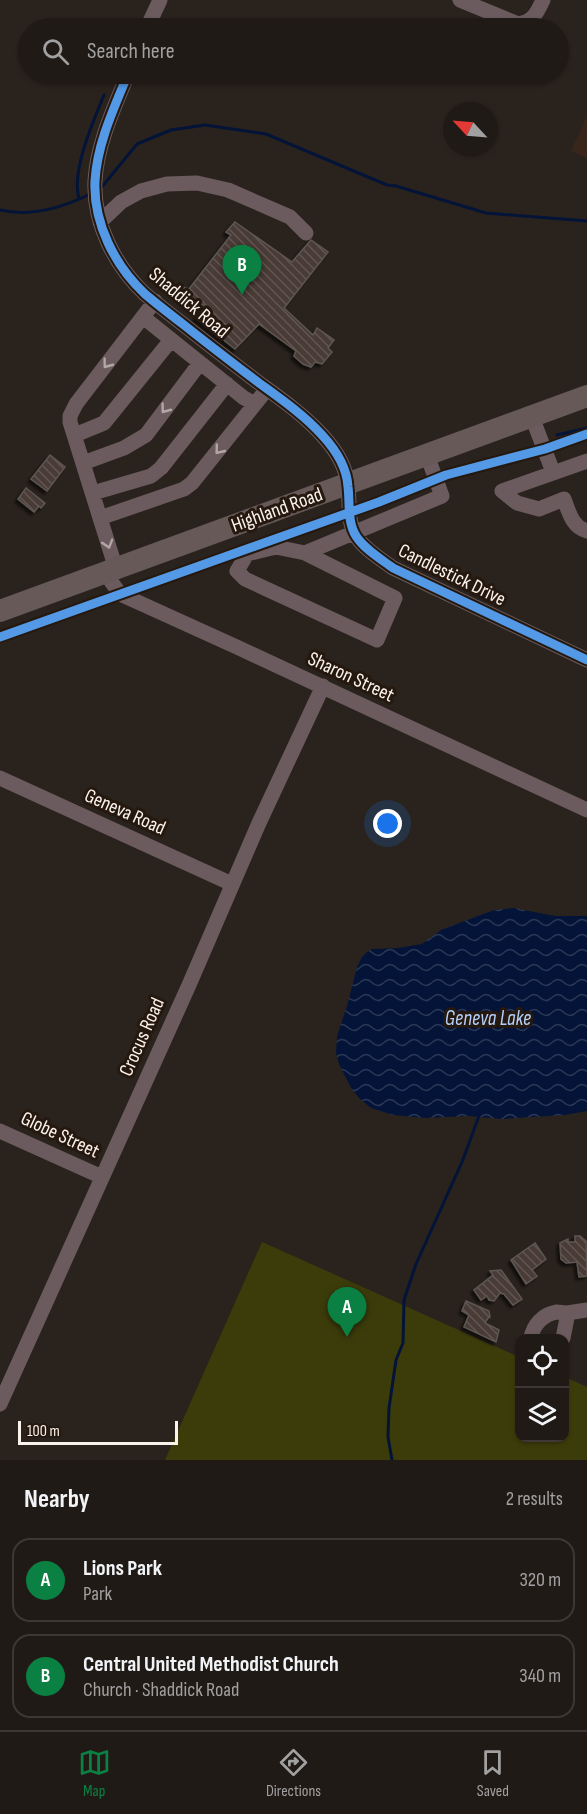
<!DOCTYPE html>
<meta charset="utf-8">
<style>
body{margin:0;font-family:"Sofia Sans Condensed",sans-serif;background:#2d2723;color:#f1f3f6}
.controls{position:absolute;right:18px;bottom:18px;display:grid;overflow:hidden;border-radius:12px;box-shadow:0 2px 4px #0004}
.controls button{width:54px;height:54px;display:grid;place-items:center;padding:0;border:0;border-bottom:2px solid #3d3835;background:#201a16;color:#f1f3f6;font:30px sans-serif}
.compass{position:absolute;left:443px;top:102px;width:54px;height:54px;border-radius:50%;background:#201a16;box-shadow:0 2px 4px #0004;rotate:296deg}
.scale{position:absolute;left:18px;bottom:15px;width:160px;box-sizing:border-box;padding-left:6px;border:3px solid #fcf2ec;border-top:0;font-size:16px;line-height:21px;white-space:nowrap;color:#fcf2ec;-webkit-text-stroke:4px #25180f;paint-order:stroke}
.you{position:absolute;left:388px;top:824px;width:21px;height:21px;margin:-15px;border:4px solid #fff;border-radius:50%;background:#1a73e8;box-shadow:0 0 0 9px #1a73e833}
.badge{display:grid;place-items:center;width:39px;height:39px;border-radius:50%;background:#0b8043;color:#fff;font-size:20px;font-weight:700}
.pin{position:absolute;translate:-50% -50px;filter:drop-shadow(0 2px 3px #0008)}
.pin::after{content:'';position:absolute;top:32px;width:21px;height:18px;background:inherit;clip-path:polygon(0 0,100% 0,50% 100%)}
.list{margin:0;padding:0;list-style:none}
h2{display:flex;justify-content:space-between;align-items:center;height:78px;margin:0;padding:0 24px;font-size:26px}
h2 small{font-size:20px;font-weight:400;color:#a2a1a1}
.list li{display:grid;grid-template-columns:39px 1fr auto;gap:18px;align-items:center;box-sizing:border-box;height:84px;margin:0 12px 12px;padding:0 12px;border:2px solid #3d3835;border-radius:18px}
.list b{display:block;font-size:22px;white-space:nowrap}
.list p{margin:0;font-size:20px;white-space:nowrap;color:#a2a1a1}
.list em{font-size:20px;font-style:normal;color:#a2a1a1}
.icon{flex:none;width:33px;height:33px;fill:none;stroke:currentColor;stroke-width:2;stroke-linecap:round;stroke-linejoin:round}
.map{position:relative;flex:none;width:587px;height:1460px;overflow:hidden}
.search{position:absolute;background:#201a16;box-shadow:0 2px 4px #0004;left:18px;right:18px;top:18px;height:66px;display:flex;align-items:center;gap:15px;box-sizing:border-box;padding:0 21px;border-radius:33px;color:#a2a1a1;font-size:22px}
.sheet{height:270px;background:#201a16}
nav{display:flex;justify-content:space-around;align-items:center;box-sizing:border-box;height:84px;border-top:2px solid #3d3835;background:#201a16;font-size:16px;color:#a2a1a1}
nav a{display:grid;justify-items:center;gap:3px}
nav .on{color:#0b8043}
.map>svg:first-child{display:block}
</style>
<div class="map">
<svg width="587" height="1460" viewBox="0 0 587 1460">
<defs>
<pattern id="water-waves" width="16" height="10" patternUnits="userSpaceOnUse" patternTransform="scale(1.5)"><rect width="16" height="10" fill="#041438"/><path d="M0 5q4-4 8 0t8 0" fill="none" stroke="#2a3755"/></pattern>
<pattern id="building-back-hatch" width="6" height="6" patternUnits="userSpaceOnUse" patternTransform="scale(1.5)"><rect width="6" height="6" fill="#483a35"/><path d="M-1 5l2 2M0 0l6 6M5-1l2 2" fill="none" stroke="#635752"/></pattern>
<filter id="shadow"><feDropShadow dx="-3" dy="3" stdDeviation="1.5" flood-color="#0009"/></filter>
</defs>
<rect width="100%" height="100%" fill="#2a231d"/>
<path fill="#39261a" d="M587,116V158L571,151Z"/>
<path fill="#3c3c0b" d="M262,1242L519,1357L520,1438H564L565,1377L587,1387V1460H165Z"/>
<path fill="url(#water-waves)" d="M514,908L555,916H587V1111L565,1115L502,1119L468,1116L425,1118L393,1115L371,1108L359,1098L351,1088L339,1064L336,1053L337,1036L347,1006L357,967L362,957L367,952L372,949L398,948L422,944L441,930L462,922L494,910Z"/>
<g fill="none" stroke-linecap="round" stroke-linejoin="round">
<path stroke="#041438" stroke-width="3" d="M101,188L137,144L171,130L205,125L266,134L387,185L396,186L486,213L587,221
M79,199C71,171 93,122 104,95
M0,210C31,217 62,208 90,194
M557,435L587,428
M392,1460L388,1437L389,1408L396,1360L403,1343L404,1300L416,1264L462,1162L479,1116"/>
</g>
<path fill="url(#building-back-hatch)" stroke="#5d5652" stroke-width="1.5" filter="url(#shadow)" d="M235,222L292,262L311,240L328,252L284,308L313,335L317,328L334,340L328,348L332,352L322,364L315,362L311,367L303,364L294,356L296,351L259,324L235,349L196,318L205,306L195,301L183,287L189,289L231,235L226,232Z
M50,455L65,467L47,491L31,479Z
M26,488L45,503L41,508L39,506L34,512L18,499Z
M575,1236H580L586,1241L587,1276L579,1277L577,1262L566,1263L561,1259L560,1243L568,1239V1242H575Z
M535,1243L546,1259L532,1270L537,1276L526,1284L511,1260Z
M501,1270L522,1299L513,1305L504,1294L500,1293L494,1301L489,1300L487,1296L481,1300L474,1290L493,1275L490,1271Z
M466,1301L489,1311L490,1317L488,1318L485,1323L499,1330L496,1342L464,1327L469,1315L462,1311Z"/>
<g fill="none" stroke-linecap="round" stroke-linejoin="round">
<path stroke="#6b5b5e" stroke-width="15" d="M460,0L518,24C533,22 537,13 543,0
M147,28L160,0
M128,74C114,108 97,144 95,181C93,223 115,266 145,294C158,305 171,315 184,325C209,345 234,364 259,383C281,399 304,415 322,435C335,449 347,468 348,487C350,502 347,522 356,536C364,549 381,559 393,568L587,660
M100,222L121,202L141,191L167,184L197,183L228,190L290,217L306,233
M143,317L244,398L255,404
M532,417L553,472
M75,435L104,423L171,340
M587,461L502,491L517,503L539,509L564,499C569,512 572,527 587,531
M83,463L124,448L146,435L200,363
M93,493L151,476L161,468L227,384
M100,518L184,489L192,483L267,389
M305,553L395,598L377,640L245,579L237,571L247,554L276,547L305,553L442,496L427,455
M116,569L70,422V416L76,404L155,301
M105,573L120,594L239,648L587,810
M0,778L232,884
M0,1131L102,1177
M531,1338C533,1325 543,1314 557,1312C558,1312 566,1313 567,1313C574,1312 580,1311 587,1310
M563,1338L568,1313
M0,1404L189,985L259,823L323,686"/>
<path stroke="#665958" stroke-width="22" d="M0,611L587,396"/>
<g stroke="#25180f" stroke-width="13">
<path id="cycleway" d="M128,74C114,108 97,144 95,181C93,223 115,266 145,294C158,305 171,315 184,325C209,345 234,364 259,383C281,399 304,415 322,435C335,449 347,468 348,487C350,502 347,522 356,536C364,549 381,559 393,568L587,660
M0,637L379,502L446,475L545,449L587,434"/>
</g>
<use href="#cycleway" stroke="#5399e6" stroke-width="9"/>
</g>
<defs><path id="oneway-chevron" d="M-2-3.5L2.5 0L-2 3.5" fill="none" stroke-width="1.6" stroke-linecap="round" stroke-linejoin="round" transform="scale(1.5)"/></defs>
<g stroke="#b4a6a5">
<use href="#oneway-chevron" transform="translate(107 364) rotate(127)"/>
<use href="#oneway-chevron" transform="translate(165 409) rotate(127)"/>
<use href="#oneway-chevron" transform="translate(219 450) rotate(129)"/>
<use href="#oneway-chevron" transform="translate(108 544) rotate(73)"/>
</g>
<g text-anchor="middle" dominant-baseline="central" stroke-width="6" stroke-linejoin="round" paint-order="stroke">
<g font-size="20" fill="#fcf2ec" stroke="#25180f">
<text transform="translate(189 303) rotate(40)">Shaddick Road</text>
<text transform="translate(277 510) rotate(-20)">Highland Road</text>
<text transform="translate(452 575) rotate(26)">Candlestick Drive</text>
<text transform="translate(351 677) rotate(25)">Sharon Street</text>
<text transform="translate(125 812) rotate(24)">Geneva Road</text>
<text transform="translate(142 1037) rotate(-66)">Crocus Road</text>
<text transform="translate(60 1135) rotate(25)">Globe Street</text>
</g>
<g font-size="21" font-style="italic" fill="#b2d0fb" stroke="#25180f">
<text x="488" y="1018">Geneva Lake</text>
</g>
</g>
</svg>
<div class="controls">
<button><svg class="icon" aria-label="locate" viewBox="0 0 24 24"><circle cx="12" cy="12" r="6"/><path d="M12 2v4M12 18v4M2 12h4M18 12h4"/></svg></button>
<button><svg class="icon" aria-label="layers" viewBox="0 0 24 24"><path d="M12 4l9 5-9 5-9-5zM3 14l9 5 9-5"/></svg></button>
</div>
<svg class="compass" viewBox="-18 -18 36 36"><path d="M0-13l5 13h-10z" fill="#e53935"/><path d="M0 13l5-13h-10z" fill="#a2a1a1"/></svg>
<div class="scale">100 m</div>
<div class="you"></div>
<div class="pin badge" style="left:347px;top:1337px">A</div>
<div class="pin badge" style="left:242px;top:295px">B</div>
<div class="search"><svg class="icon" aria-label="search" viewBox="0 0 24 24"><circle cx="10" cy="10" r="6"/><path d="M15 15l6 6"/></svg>Search here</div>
</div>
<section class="sheet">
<h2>Nearby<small>2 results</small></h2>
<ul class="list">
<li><span class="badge">A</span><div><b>Lions Park</b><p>Park</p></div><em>320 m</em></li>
<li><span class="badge">B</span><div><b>Central United Methodist Church</b><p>Church · Shaddick Road</p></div><em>340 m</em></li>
</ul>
</section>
<nav>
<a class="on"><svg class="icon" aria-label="map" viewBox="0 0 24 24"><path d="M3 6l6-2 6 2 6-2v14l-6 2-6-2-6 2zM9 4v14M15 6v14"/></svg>Map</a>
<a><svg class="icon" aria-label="directions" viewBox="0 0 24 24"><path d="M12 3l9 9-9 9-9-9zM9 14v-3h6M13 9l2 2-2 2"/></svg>Directions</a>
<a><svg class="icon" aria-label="saved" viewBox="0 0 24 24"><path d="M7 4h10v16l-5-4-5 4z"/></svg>Saved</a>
</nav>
